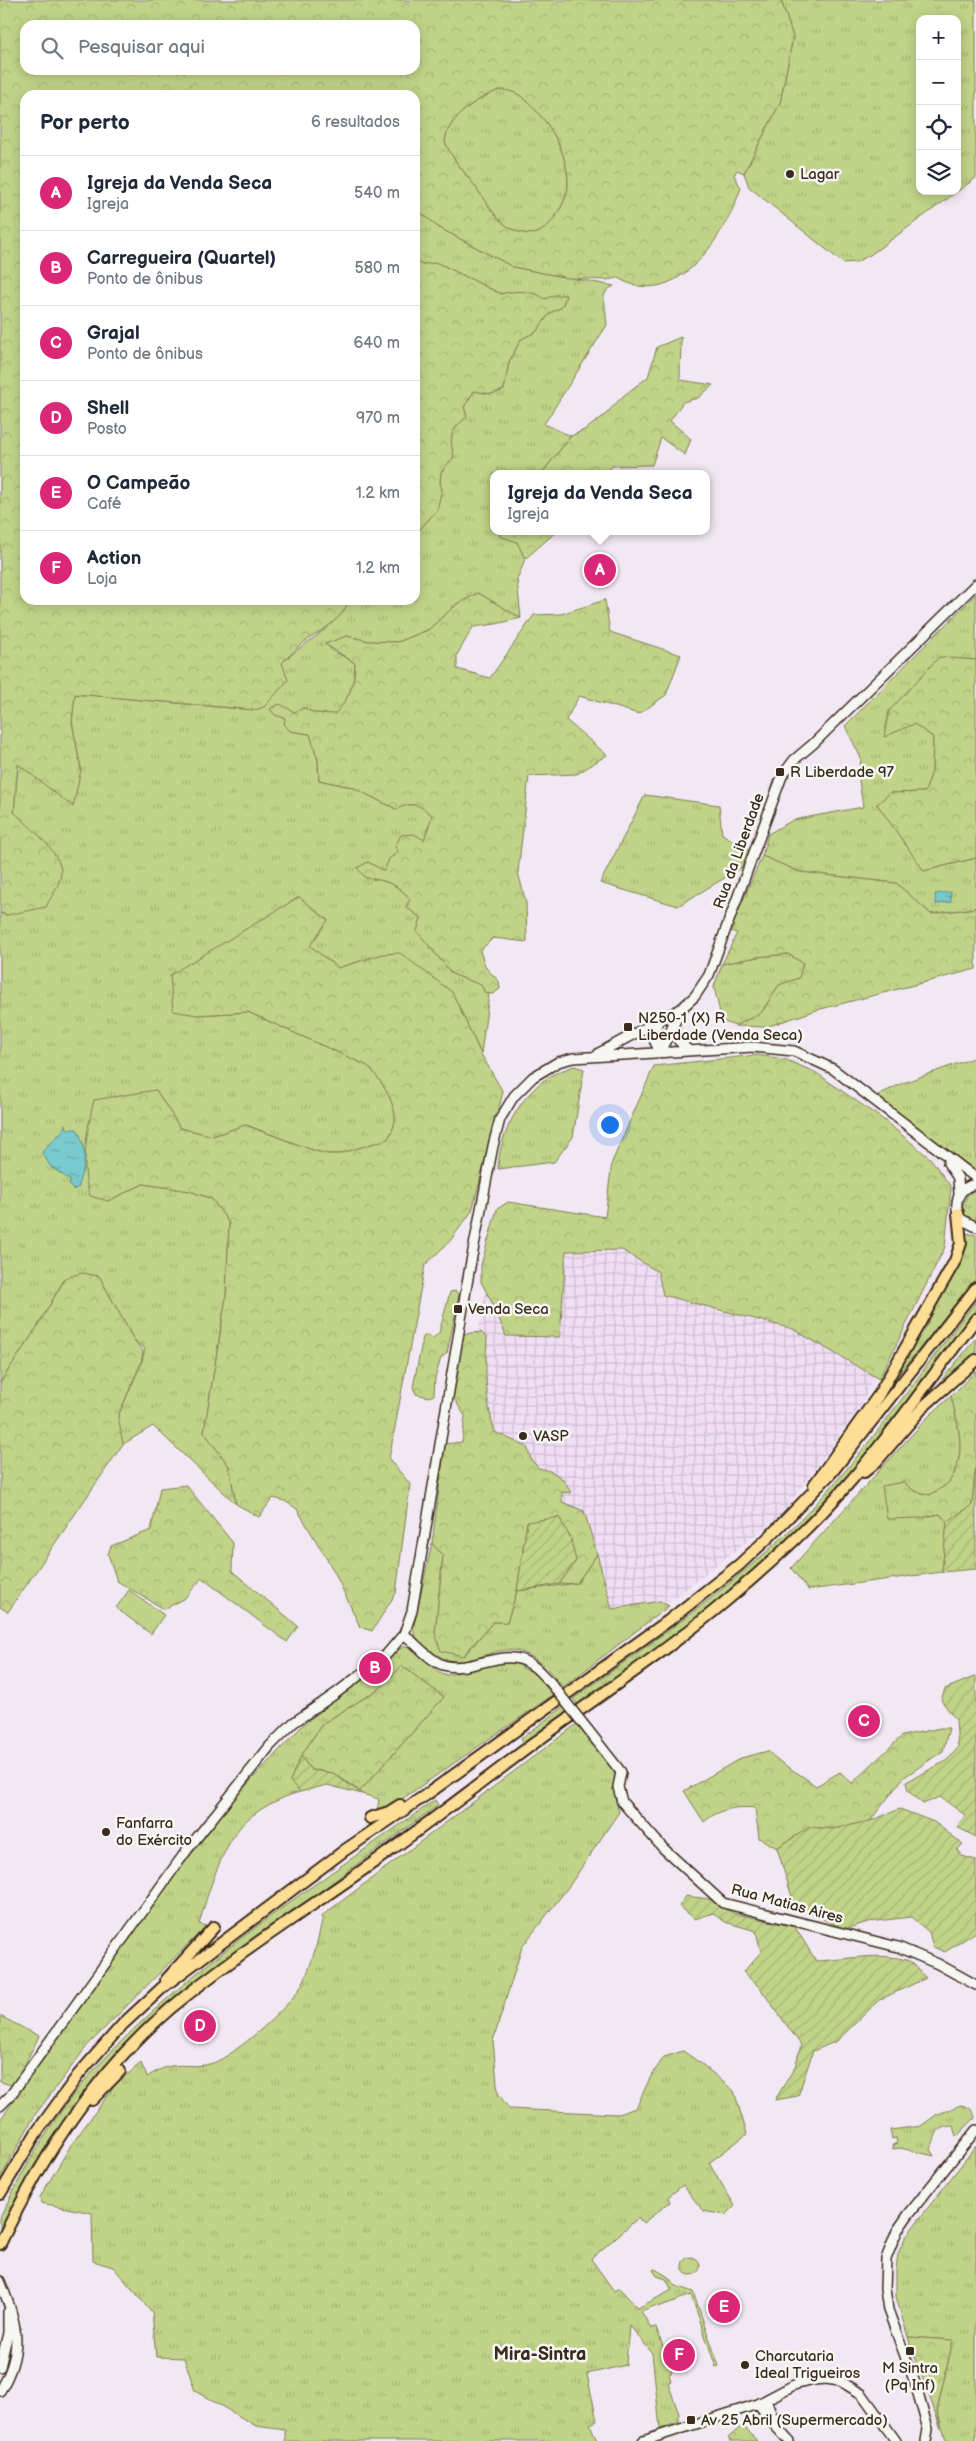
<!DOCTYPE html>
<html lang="pt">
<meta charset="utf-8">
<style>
body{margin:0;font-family:"Balsamiq Sans",sans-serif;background:#f6f6f7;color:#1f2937}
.controls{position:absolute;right:15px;top:15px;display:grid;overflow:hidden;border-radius:10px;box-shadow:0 2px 12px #0003}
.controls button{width:45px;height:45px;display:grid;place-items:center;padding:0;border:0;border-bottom:1px solid #e0e1e3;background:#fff;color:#1f2937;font:25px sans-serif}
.you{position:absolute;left:609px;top:1124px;width:18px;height:18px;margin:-12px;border:4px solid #fff;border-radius:50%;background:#1a73e8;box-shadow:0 0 0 8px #1a73e833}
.badge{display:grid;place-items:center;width:32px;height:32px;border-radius:50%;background:#db2777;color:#fff;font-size:16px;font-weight:700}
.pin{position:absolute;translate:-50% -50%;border:2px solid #fff;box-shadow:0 1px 5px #0006}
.popup{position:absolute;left:490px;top:470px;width:220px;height:65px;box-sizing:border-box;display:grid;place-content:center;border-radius:10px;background:#fff;filter:drop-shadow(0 1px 4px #0005);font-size:16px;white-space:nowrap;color:#747a83}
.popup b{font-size:19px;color:#1f2937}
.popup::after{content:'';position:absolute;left:50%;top:100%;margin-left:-10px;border:10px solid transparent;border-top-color:#fff}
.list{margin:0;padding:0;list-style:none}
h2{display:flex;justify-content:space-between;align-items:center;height:65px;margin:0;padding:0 20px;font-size:21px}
h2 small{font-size:16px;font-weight:400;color:#747a83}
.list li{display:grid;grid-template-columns:32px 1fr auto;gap:15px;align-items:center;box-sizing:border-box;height:75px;padding:0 20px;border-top:1px solid #e0e1e3}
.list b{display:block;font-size:19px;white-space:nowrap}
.list p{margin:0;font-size:16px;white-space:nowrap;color:#747a83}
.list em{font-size:16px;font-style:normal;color:#747a83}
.icon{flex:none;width:28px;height:28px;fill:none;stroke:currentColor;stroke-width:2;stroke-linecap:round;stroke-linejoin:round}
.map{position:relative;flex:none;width:976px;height:2441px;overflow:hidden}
.search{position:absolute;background:#fff;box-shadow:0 2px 12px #0003;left:20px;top:20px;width:400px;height:55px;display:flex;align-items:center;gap:12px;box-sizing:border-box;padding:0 18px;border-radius:15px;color:#747a83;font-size:19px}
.panel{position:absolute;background:#fff;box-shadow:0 2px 12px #0003;left:20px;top:90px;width:400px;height:515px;border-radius:15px}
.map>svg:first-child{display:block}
</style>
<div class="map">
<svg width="976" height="2441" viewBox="0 0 976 2441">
<defs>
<pattern id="industrial-grid" width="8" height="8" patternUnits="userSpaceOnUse" patternTransform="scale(1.25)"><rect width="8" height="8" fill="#efdef4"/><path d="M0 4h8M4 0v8" fill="none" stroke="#cebfd1"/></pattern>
<pattern id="grass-tufts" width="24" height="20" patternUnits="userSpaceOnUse" patternTransform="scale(1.25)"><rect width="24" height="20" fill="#c0d388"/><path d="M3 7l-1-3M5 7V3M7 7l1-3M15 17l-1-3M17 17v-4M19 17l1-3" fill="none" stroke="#a6b575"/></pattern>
<pattern id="forest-crowns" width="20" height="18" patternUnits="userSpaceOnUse" patternTransform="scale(1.25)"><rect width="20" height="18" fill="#c0d388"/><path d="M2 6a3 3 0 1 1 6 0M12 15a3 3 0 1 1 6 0" fill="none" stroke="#a6b575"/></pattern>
<pattern id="garden-furrows" width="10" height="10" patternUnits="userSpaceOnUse" patternTransform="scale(1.25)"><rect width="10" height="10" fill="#c0d388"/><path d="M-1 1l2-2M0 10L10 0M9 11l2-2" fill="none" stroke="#a6b575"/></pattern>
<pattern id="water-ripples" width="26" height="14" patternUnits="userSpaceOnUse" patternTransform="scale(1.25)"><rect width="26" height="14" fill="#79cacf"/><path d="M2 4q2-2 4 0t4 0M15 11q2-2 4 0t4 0" fill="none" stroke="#64a4a7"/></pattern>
</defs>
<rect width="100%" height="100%" fill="#f2e8f3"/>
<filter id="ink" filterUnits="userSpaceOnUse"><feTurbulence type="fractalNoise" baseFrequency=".02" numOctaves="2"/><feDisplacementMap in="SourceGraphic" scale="10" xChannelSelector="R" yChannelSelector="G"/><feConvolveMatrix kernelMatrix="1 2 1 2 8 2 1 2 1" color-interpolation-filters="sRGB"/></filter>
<g filter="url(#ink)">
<path fill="url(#industrial-grid)" d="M550,1225L710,1250L884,1358L860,1407L781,1515L670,1601L612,1609L498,1483L472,1362L488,1281Z"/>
<path fill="url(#grass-tufts)" stroke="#7e7e53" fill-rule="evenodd" d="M781,0H976V178L870,255L856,262L843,263L749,187L744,173L780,103L793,37ZM920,19H957V191H920Z
M499,90C517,89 528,101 539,114C555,131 568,159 568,183C569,198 552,228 537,233C530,235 519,233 512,229C497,222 486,202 477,189C466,174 452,159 445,142C447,117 478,98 499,90Z
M423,214L438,227L513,267L614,286L607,290L604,296L607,325L544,424L571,436L541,474H494V531H502L500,536L517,541L525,559L517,580L521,618L478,593L457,604L428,630L398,642L369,641L347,636L326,644L332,650L355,663C354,686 350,697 335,715L314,713L304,708L285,718L290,731L310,734L318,760L319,780L352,787L396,809C412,802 420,803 433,816L424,840C406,848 392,853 384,871L368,862L358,868L366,878C386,880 397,884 410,899L406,907L421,918L418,931L452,974L482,985L485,993L489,994L481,1054L452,992L383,954L338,968L310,946L197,1015L248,1012L368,1066C379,1077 394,1099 395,1115C396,1124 392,1131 388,1139L339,1154H328L315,1151L246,1125L213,1136L180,1128L156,1090L108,1201L143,1184L190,1191L212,1199L229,1223L226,1297L204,1432L229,1466L236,1504L153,1426L120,1446L118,1416L141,1364L145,1349L134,1340L99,1276L65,1278L38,1326L0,1383V913L8,915L47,845L14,813L18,763L38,778L81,770L72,722L75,694L253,710C262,694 271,674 284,661C304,642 340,625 349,600H415V535L437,510L441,472L453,457C449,436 450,430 467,417L464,407L474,391L491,394L504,390L509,362L521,339L536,332L550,313L562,307L566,296C557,295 551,299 543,299C528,298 516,290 501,294L438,263L422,264L415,261V217L416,215Z
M976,594V660L939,658L914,724L933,737L932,772L925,792L890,793L924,871L976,858V908L931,914L896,883L800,872L762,856L768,834L793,820L863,807L859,781L861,758L845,726Z
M645,795L719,805L722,834L749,850L741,868L678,906L600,883Z
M788,954L803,963L800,978L779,985L761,1013L735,1026L722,1021L714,987L722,964L757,957Z
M976,1057V1171L876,1096L903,1083Z
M574,1066L584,1069L573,1137L554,1162L498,1169C499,1134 521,1093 552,1075C559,1071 567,1069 574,1066Z
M976,1190V1221L966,1216L962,1207L968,1194Z
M966,1233L976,1235V1278L892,1383L963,1254Z
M976,1301V1311C913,1387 861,1470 789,1540C725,1602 649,1653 578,1705L573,1699C645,1647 720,1596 785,1535C858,1466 914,1380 976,1301Z
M976,1338V1357L944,1383L940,1382Z
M951,1396C958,1425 968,1454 949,1482C945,1487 935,1491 930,1495L914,1491L903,1482L920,1518L940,1514L947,1522L942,1572L808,1590L791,1568L928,1417Z
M432,1543L443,1556L435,1633L464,1656L493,1622H507L517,1591L577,1583L597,1554L612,1609L660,1601L669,1606L563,1687C552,1674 539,1658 522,1652C489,1641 466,1679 430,1650C423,1644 416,1640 413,1630Z
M404,1646L410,1647L439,1672L447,1675L493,1664L519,1662L522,1668L533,1672L553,1695L389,1808L377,1812L379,1799L362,1794L360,1791L444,1697L402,1666L379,1689L322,1724L301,1756L290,1781L300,1792C283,1796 253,1811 241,1826C220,1851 208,1893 199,1924L206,1926L87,2046L35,2115L0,2179V2120L161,1894L235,1797L304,1724Z
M563,1707L567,1712L525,1745L521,1739Z
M577,1724C587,1735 615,1767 617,1781C618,1794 614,1796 619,1812L569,1886L522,1947L493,2041L498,2093L509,2109L618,2114L636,2108L650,2078L664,2057L683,2051L703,2065L734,2091L747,2134L709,2163L735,2206L726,2215L703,2211L683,2185L668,2197L670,2202L643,2223L638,2218L591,2259L614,2291L619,2288L638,2308L672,2290L666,2279L657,2276L653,2270L655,2269L667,2276L676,2286L693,2292L719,2366L716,2367L691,2295L658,2307L657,2305L641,2311L651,2328L656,2327L672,2372L669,2374L671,2381L668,2383L679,2414V2422L660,2429L652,2353L629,2325L626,2365L587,2374L597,2421L590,2424L597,2441H285V2430L256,2426L195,2391L184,2358L156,2357L152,2312L113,2267L93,2261L92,2213L41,2203L40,2197L71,2145L116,2084L141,2063L147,2077C152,2074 158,2070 164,2068C178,2062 197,2069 213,2063C234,2056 288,2008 300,1988C311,1970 319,1937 323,1915Z
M435,1800L438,1805L182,1993C141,2029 102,2068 70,2112C42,2149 21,2189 0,2230V2218C25,2165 56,2112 95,2069C191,1963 319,1883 435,1800Z
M961,2105C970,2107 973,2109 975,2118L956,2137L953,2126C932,2127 938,2137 930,2149L934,2156L900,2148L893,2149L892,2145L897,2143L896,2138L892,2139L890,2130L921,2126L936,2115Z
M976,2146V2441H946L937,2410L953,2340L908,2337L896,2297V2270L898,2254L906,2236Z
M682 2266a9 9 0 1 1 18 0a9 9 0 1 1-18 0Z"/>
<path fill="url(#forest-crowns)" stroke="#7e7e53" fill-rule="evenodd" d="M0,0H781L793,37L780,103L744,173L737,170L734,175L741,188C725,235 677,313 618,278L606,280L568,278L513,267L438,227L423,214L416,215L415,217V95H25V600H349C342,621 320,631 303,643C296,649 289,656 282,663L288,680L264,707L255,710L75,694L72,722L81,770L73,807L18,764L14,812C28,826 63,853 61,874C60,885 50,898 46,907L7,915L0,913ZM25,25H415V70H25ZM499,90C517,89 528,101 539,114C555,131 568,159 568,183C569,198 552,228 537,233C530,235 519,233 512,229C497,222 486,202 477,189C466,174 452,159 445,142C447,117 478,98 499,90Z
M415,261L422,264L438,263L501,294C515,290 533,290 545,299L555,295H566L562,307L550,313L536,332L521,339L509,362L504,390L491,394L474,391L464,407L467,417C450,430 449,436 454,457L441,472L440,483L442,489L437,510L415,535Z
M681,337L680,380L713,385L698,398L683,402L670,421L691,439L685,455L661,438L652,465L612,466L606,474H541L571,436L586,429L605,415L623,396L648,377L657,347Z
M502,531H557L525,559L517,542L499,536Z
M478,593L521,618L496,624L473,627L457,655V669L490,678L534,615L561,614L605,600L610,632L681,655L666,695L639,714L579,696L566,720L607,755L577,774L529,776L518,872L526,903L527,942L493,938L480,951L486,968L499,981L500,989L493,994L485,993L481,985L452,974L417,931L421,918L406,907L410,899C398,884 385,880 366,878L357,868L368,862L384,871L389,859L398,852L395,847L401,835L414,834L424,840L432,816C420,803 412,802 396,809L352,787L319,780L318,760L310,734L290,731L284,724L285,718L275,715L270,709L280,704L294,712L304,708L314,713L335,714C350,697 354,686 355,663L325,644L347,636L369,641L398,642L428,630L457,604Z
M939,657L976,660V858L924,871L877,804L890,793L925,792L932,772L933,737L914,724L884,737L889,711Z
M762,856L800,872L896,883L931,914L976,908V969L817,1010L766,1027L735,1026L761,1013L779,985L799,978L803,963L788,954L757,957L722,964L737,933L730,931Z
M299,897L328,920L310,946L338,968L383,954L400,953L452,992L481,1054L503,1092L472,1211L450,1241L425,1265L389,1459L410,1484L396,1593L372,1631L360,1627L335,1573L297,1509L285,1501L273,1498L259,1517L236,1504L229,1466L204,1432L226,1297L229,1223L212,1199L190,1191L143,1184L108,1201L90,1196C80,1170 87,1127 94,1100L156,1090L180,1128L213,1136L245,1125L315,1151L328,1154H339L388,1139C392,1131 396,1124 395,1115C393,1099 379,1077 368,1066L248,1012L197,1015L173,1011L170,975Z
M757,1055L784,1059L815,1072L885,1121L931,1159L951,1187L945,1247L879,1379L793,1329L663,1295L658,1272L622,1250L566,1251L560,1337L506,1336L495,1308L481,1282V1265L497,1209L508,1202L605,1217L612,1162L654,1066Z
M82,1273L99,1276L134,1340L143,1351L141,1363L118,1416L123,1444L8,1612L0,1607V1383L38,1326L65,1278Z
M456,1291L459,1295L447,1353L441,1358L435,1378L434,1395L429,1397L416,1394L413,1387L423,1337L427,1335L433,1338L439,1333L450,1292Z
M481,1332L487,1338C485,1371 485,1402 495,1432L527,1447L531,1459L538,1468C555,1471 564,1477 571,1493L562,1492V1502L584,1511L597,1554L577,1583L559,1584L576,1561L527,1522L517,1591L507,1622H493L463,1656L441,1651L435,1633L443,1556L432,1543L445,1444L462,1442L465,1416L453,1397L462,1334Z
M976,1371V1465L972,1505L947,1522L940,1514L920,1518L887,1519L882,1486L903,1482L914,1491L930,1495C935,1491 945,1487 949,1482C968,1455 958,1425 951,1396Z
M186,1485L233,1543L232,1571L298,1626L287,1642L202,1578L184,1599L164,1609L117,1581L108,1554L111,1546L151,1530L160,1488Z
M402,1666L444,1697L360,1791L333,1773L311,1770L301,1756L322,1724L379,1689Z
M940,1728H949L943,1751L903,1778L870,1821L833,1829L810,1827L777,1848L759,1838L755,1808C736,1806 719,1809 704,1822L684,1791L741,1758L768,1751C782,1766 800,1773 816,1786L840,1772L852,1783L902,1736Z
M0,2016L39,2036L20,2074L12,2085L0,2082Z
M908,2337L953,2340L937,2410L941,2429Z
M743,2425L757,2441H730L728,2438Z"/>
<path fill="url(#garden-furrows)" stroke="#7e7e53" d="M976,1465V1569L942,1572L947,1522L972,1505Z
M559,1517L571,1539L576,1561L559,1584L517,1591L527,1522Z
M976,1676V1837L957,1827L965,1815L940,1797L923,1804L908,1791L906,1782L946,1761L958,1748L956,1720L941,1700L945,1689Z
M301,1756L311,1770L333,1773L362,1794L327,1785L300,1792L290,1781Z
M900,1809L934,1822L963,1844L957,1850L962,1856L976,1860V1932L945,1952L933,1947L929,1932L911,1917L868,1922L845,1929L795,1907L777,1848L810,1827L833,1829L870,1821Z
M686,1896L709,1899L733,1913L795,1927L816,1961C846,1960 880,1951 909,1961C915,1964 921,1973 926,1978L879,2000L837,2041L813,2051L798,2096L775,2100L795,2067L801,2045L760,1988L743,1972L761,1952L756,1931L725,1922L713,1913L695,1919L679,1906Z"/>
<path fill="#c0d388" stroke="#7e7e53" d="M129,1590L164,1615L151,1634L116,1608Z"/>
<path fill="url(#water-ripples)" stroke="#608a88" d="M950,892L951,902L936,904L935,894Z
M65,1124L68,1129H77C82,1137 86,1154 84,1164C83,1175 79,1175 79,1187L73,1190L69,1184L70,1180L51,1167L42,1153C43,1150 60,1133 63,1131Z"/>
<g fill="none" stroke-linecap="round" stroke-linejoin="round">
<g stroke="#3b2a1e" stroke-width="12">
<path id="secondary" d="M658,1022L652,1036L660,1052
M672,1024L679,1041L688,1050
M660,1052L681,1010
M599,1053L682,1008L695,996L709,975L782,776L794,760L813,744L976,584
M948,1163L958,1178L959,1194
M976,1184C958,1187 952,1204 961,1219L976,1227
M404,1634C416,1644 429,1660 443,1665C474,1674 505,1644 533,1666C539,1670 544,1677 550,1682
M588,1730L621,1772L618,1787L622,1802L663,1848L723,1903L898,1947L938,1964L976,1985
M0,2106L10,2096L187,1850L270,1746L293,1723L335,1694L386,1655L404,1634L412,1611L469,1272L493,1146L500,1119L514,1096L533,1077L558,1062L573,1058L753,1047L794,1051L833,1069L976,1178
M0,2281C17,2323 25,2350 0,2391
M0,2367L8,2333V2312
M766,2400L776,2426
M758,2404L767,2417L789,2441
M643,2441L758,2404L794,2385L813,2380L826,2379L840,2381L862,2394L896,2441
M926,2441L928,2429L915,2383L888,2310L885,2289L886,2259L897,2231L908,2215L976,2130"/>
</g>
<g stroke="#3b2a1e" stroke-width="14">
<path id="highway" d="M864,1472L876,1462L924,1406L976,1360
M814,1485L878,1396L955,1261L961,1243L958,1213
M370,1818L389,1812L400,1805
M166,1980L214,1927
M92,2100L120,2071
M0,2194L36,2133L79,2074L123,2024L163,1987L345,1850L426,1795L668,1621L739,1565L771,1535L832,1472L976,1288
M0,2244C42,2156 97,2071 171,2008C236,1954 308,1909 377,1860C436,1818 493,1773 552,1730C613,1686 676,1644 733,1595C771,1563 808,1529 841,1492C890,1437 931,1377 976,1319"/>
</g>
<use href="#secondary" stroke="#f6f6f2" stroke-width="9"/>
<use href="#highway" stroke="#fdde96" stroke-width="10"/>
<g stroke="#3b2a1e" stroke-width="12" stroke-linecap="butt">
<path id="secondary-bridge" d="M550,1682L588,1730"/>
</g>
<use href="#secondary-bridge" stroke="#f6f6f2" stroke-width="9"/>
</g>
</g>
<g fill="#3b2a1e" stroke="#f6f6f2" stroke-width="2">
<circle cx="790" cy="174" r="5"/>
<rect x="775" y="767" width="10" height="10" rx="2.5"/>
<rect x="623" y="1022" width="10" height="10" rx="2.5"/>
<rect x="453" y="1304" width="10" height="10" rx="2.5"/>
<circle cx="523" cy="1436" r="5"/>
<circle cx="106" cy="1832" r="5"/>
<rect x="905" y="2346" width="10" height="10" rx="2.5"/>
<circle cx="745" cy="2365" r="5"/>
<rect x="686" y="2415" width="10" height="10" rx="2.5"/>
</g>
<g text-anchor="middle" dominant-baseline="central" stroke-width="5" stroke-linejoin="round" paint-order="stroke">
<g font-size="15" fill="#3b2a1e" stroke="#f6f6f2" text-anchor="start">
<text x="800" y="174">Lagar</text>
<text x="790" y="772">R Liberdade 97</text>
<text x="638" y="1018">N250-1 (X) R<tspan x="638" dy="17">Liberdade (Venda Seca)</tspan></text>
<text x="468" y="1309">Venda Seca</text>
<text x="533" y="1436">VASP</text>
<text x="116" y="1823">Fanfarra<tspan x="116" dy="17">do Exército</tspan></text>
<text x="755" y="2356">Charcutaria<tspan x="755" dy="17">Ideal Trigueiros</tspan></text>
<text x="910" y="2368" text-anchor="middle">M Sintra<tspan x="910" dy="17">(Pq Inf)</tspan></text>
<text x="701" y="2420">Av 25 Abril (Supermercado)</text>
</g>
<g font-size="15" fill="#3b2a1e" stroke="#f6f6f2">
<text transform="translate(739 851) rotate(-70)">Rua da Liberdade</text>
<text transform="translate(787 1904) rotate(15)">Rua Matias Aires</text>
</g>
<g font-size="18" font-weight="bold" fill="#3b2a1e" stroke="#f6f6f2">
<text x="540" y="2354">Mira-Sintra</text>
</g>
</g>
</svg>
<div class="controls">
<button>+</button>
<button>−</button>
<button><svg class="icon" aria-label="locate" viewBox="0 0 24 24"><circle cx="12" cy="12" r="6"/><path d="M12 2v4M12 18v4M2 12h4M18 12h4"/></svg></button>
<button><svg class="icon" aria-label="layers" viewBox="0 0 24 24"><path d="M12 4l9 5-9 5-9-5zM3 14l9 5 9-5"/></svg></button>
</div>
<div class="you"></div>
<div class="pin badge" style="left:600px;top:570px">A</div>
<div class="popup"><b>Igreja da Venda Seca</b>Igreja</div>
<div class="pin badge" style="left:375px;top:1668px">B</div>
<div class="pin badge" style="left:864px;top:1721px">C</div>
<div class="pin badge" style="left:200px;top:2026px">D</div>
<div class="pin badge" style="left:724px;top:2307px">E</div>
<div class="pin badge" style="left:679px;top:2355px">F</div>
<div class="search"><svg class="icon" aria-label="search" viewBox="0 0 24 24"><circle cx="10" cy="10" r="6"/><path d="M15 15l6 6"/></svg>Pesquisar aqui</div>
<section class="panel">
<h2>Por perto<small>6 resultados</small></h2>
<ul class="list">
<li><span class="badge">A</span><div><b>Igreja da Venda Seca</b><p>Igreja</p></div><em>540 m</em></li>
<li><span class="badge">B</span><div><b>Carregueira (Quartel)</b><p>Ponto de ônibus</p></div><em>580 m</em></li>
<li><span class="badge">C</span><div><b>Grajal</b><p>Ponto de ônibus</p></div><em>640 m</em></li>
<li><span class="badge">D</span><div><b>Shell</b><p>Posto</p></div><em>970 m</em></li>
<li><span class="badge">E</span><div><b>O Campeão</b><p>Café</p></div><em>1.2 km</em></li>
<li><span class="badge">F</span><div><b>Action</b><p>Loja</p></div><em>1.2 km</em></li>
</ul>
</section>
</div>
